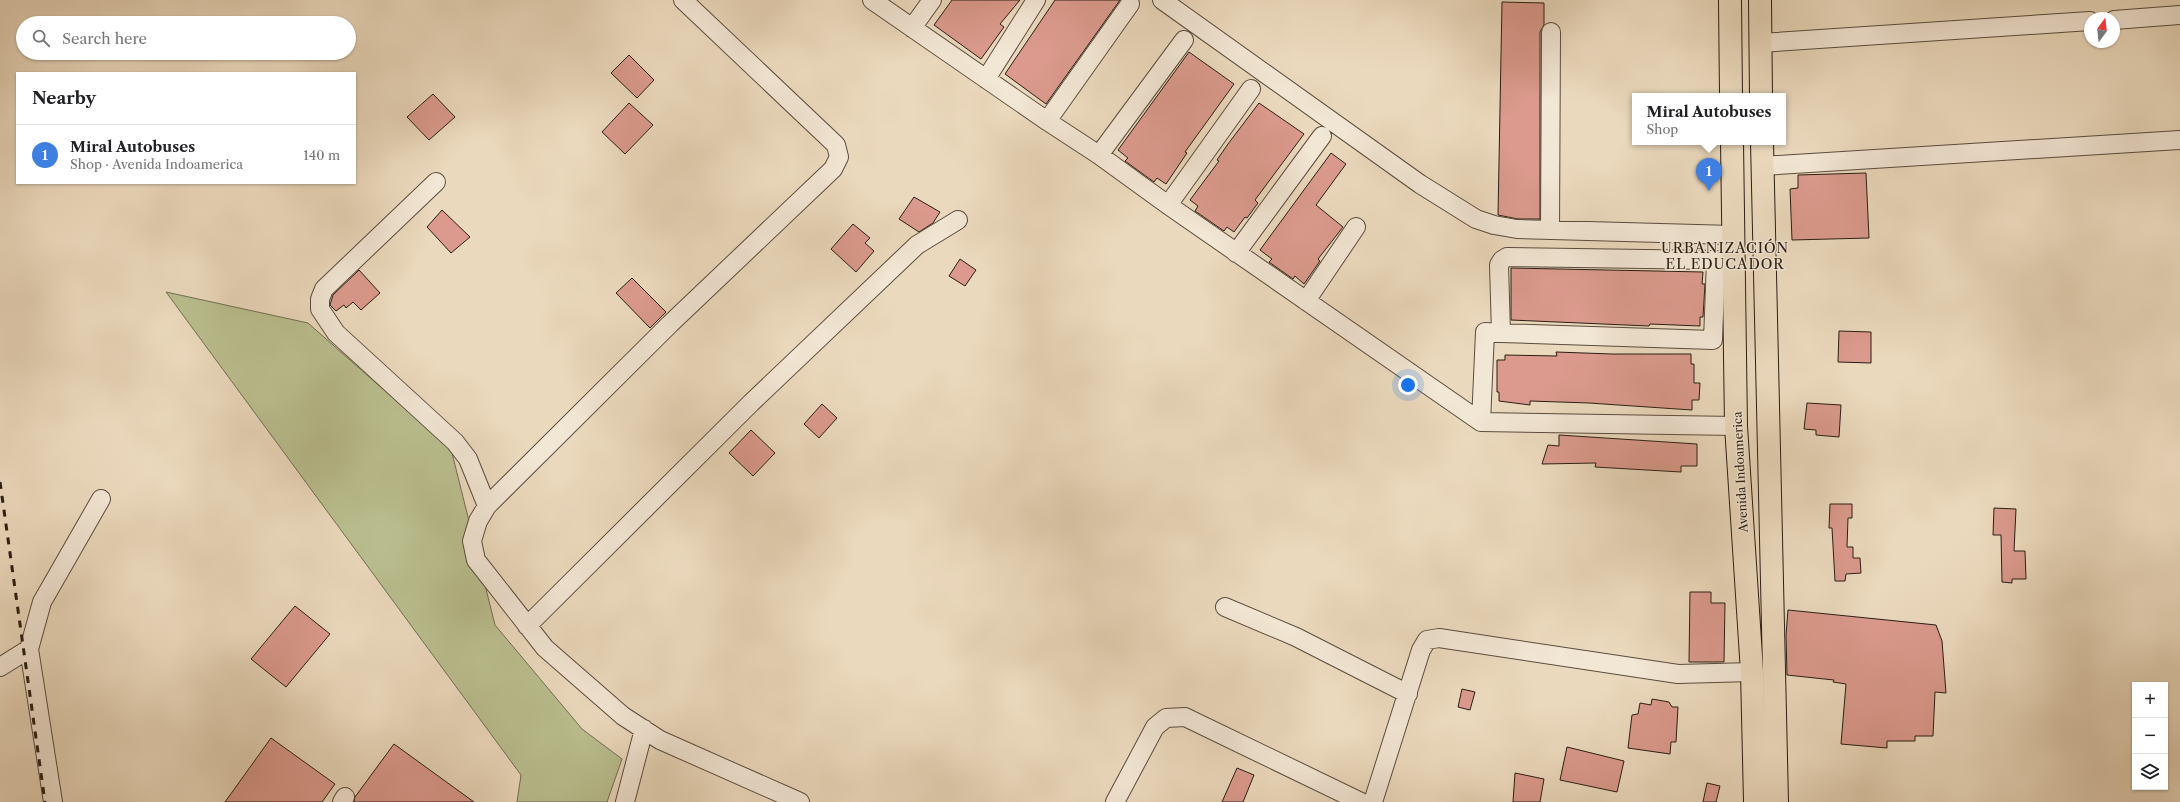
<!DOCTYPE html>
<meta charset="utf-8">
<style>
body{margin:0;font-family:"Libre Caslon Text",serif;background:#f2f2f2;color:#202124}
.controls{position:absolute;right:12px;bottom:12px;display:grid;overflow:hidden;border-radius:0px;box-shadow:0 1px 3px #0004}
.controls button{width:36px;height:36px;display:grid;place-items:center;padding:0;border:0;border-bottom:1px solid #e0e0e0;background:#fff;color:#202124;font:20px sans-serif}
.compass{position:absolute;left:2084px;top:12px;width:36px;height:36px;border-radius:50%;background:#fff;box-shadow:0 1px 3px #0004;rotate:15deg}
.you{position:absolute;left:1408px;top:385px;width:14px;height:14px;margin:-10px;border:3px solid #fff;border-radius:50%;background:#1a73e8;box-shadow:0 0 0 6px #1a73e833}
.badge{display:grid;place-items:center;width:26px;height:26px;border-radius:50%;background:#0b8043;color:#fff;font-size:13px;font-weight:700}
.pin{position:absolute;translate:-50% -33px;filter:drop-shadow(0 1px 2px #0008)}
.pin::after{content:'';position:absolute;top:21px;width:14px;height:12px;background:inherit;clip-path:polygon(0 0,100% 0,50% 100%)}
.popup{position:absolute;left:1632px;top:93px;width:154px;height:52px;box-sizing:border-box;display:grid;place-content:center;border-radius:0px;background:#fff;filter:drop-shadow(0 1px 3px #0005);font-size:13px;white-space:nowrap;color:#757577}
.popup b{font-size:15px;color:#202124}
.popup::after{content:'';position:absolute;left:50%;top:100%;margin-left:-8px;border:8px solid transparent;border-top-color:#fff}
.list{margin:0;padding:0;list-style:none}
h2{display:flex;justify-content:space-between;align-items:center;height:52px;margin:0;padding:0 16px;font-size:17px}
h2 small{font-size:13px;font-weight:400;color:#757577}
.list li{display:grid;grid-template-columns:26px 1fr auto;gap:12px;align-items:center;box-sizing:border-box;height:60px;padding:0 16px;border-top:1px solid #e0e0e0}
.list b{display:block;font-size:15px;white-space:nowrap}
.list p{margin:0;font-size:13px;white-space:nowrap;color:#757577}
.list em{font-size:13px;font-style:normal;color:#757577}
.icon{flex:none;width:22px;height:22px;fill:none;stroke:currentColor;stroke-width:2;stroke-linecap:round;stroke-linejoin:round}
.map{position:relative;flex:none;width:2180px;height:802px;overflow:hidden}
.search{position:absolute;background:#fff;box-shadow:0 1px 3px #0004;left:16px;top:16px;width:340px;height:44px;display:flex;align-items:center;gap:10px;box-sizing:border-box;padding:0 14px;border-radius:22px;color:#757577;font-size:15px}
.panel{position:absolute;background:#fff;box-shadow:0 1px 3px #0004;left:16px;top:72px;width:340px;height:112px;border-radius:0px}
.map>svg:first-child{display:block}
</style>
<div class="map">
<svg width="2180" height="802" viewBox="0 0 2180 802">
<rect width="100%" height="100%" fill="#ebd9bd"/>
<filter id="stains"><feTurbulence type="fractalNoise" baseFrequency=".005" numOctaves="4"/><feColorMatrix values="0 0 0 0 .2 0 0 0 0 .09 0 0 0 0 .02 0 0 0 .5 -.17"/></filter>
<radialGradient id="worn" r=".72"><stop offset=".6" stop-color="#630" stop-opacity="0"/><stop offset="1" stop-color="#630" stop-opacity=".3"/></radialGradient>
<path fill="#babf8f" stroke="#726e52" d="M166,292L308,323L451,449L495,625L582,729L622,759L607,802H517L521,775Z"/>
<path fill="#db9a8d" stroke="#291e14" d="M952,0H1020L1000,24L1004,27L981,59L934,25Z
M1055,0H1120L1046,104L1005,74Z
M1502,2L1544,3V25L1540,32V219H1518L1498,215Z
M1189,52L1234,84L1185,152L1187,153L1166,184L1157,178L1154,182L1125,161L1128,158L1118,150Z
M629,55L654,80L637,98L611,73Z
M433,94L455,117L429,140L407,117Z
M629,103L653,125L625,154L602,132Z
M1259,103L1304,134L1255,200L1258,203L1247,218L1245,217L1234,232L1227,227L1224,231L1195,211L1198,206L1190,200L1219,161L1217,160L1228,144Z
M1331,153L1346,164L1316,205L1343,227L1318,259L1320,261L1304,284L1295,276L1293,279L1269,262L1272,259L1260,250Z
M1866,173L1869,238L1792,240L1790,189L1798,188V175Z
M914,197L940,212L933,223L919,232L899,219Z
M442,210L470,237L451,253L427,227Z
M853,224L870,238L865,243L874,251L856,272L831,249Z
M960,259L976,270L965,286L949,276Z
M1511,268L1703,272L1702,284H1705L1703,317H1700V326L1650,324L1649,326L1511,320Z
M359,270L380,293L361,310L353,302L346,308L344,305L336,311L330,305L333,295Z
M632,278L666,312L650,328L616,293Z
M1839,331L1871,332V363L1838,362Z
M1556,352L1612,354H1691V364H1694V383H1700L1699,400H1692V410L1589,403L1530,401V405L1499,401V392H1497V360H1505V355L1557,356Z
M1807,403L1841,405L1839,437L1816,435V430L1804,429Z
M822,404L837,418L819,438L804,424Z
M751,430L775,453L753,476L729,453Z
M1559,435L1697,444V466H1681V472L1595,467L1596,463L1542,464L1548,445L1559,446Z
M1830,504H1852V518H1848L1847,547H1853V558H1860L1861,573L1846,574L1845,581H1835L1832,528H1829Z
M1994,508L2016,509L2014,551H2025L2026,579H2012V583L2002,582L2001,535H1993Z
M1690,592H1711V603H1725L1724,662H1689Z
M295,606L330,634L286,687L251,659Z
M1788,610L1936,625L1942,641L1946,693L1935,692L1933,736H1915V741H1887V748L1841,744L1846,684L1833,682L1834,680L1787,675L1786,635Z
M1462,689L1475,692L1470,710L1458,707Z
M1652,699L1669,702L1672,707H1678L1676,742H1671L1670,754L1628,748L1632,715L1638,714L1640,703L1651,705Z
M271,738L335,784L322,802H225Z
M394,744L474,802H354L355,797Z
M1567,747L1624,761L1617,792L1560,780Z
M1237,768L1254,775L1243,802H1222Z
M1515,773L1544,779L1540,802H1513Z
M1707,783L1720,786L1716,802H1703Z"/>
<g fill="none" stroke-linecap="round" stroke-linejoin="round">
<g stroke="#5a4d3e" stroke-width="20">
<path id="minor" d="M683,0L836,145L839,157L833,169L670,324L487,506L478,521L472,541L476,560L545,648L623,716L660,740L800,802
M872,0L1047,121L1099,155L1168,205L1481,422L1736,426
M1162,0L1420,184L1476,219L1494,225L1517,229L1733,235
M2114,20L2180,15
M912,28L932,0
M1760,43L2090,21
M986,79L1036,0
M1047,121L1130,4
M1099,155L1184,40
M1762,166L2180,140
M436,182L324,289L320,299V309L336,333L455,442L468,459L487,506
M1168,205L1251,89
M1550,230L1551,32
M1236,253L1322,136
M1306,301L1356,227
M1481,422L1485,332L1501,333L1713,340L1716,260L1507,257L1502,260L1499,265L1501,333
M1225,607L1296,637L1408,694
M527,626L751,403L917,245L958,220
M29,649L42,602L101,499
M0,667L29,649L53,802
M342,802L345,797
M625,802L644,729
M1115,802L1155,727L1166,718L1185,717L1361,802
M1373,802L1421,650L1427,640L1439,638L1678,674L1752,672"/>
</g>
<g stroke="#291e14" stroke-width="24">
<path id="major" d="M1730,0L1731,96
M1760,0L1761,96
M1732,142L1736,426L1752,672L1755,802
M1762,142L1777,802"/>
</g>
<use href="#minor" stroke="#f2e6d4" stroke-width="18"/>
<use href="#major" stroke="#ebd9bd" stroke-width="22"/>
<path stroke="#291e14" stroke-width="3" stroke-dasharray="7 7" stroke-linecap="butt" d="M0,482L45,802"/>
</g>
<g text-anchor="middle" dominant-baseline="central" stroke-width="3" stroke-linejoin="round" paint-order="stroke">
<g font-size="12" fill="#291e14" stroke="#f2e6d4">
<text transform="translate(1740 472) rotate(-93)">Avenida Indoamerica</text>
</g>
<g font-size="14" letter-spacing="1" fill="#291e14" stroke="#f2e6d4">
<text x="1725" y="248">URBANIZACIÓN<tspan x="1725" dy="16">EL EDUCADOR</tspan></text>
</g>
</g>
<rect width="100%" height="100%" filter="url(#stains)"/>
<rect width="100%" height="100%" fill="url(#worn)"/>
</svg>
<div class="controls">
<button>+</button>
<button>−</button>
<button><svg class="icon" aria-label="layers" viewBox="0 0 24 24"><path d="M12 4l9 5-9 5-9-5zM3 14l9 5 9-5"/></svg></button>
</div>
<svg class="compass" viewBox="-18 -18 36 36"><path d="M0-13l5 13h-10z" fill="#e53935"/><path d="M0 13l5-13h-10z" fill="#757577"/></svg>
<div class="you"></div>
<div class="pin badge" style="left:1709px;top:191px;background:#3f7fe0">1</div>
<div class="popup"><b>Miral Autobuses</b>Shop</div>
<div class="search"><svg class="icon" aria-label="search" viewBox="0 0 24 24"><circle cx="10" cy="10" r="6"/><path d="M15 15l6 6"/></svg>Search here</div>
<section class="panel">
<h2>Nearby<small></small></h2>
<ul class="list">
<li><span class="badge" style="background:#3f7fe0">1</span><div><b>Miral Autobuses</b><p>Shop · Avenida Indoamerica</p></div><em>140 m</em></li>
</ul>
</section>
</div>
